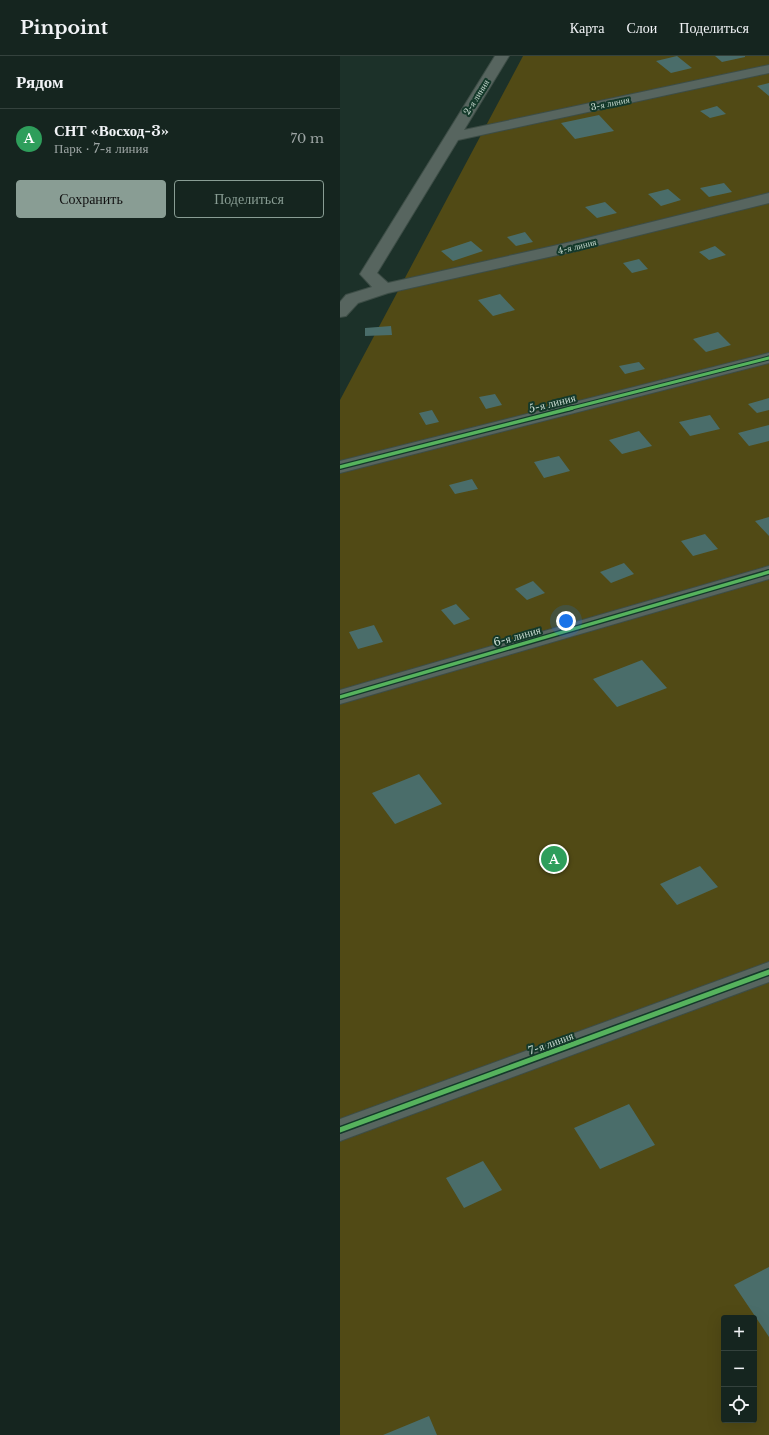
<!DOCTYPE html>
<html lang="ru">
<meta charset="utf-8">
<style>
body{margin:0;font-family:"Libre Baskerville",serif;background:#22312c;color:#f1f3f6}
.controls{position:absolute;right:12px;bottom:12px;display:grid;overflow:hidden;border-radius:4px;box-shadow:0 4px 16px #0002}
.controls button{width:36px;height:36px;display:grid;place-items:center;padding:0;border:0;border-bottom:1px solid #34423d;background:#15251f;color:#f1f3f6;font:20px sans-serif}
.you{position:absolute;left:226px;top:565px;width:14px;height:14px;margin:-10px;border:3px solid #fff;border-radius:50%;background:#1a73e8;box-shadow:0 0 0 6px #1a73e833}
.badge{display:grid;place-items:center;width:26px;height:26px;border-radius:50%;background:#899d94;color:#fff;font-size:13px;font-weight:700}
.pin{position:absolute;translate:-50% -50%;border:2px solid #fff;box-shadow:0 1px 4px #0006}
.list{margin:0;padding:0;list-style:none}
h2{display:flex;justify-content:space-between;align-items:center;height:52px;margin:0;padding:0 16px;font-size:17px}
h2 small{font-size:13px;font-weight:400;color:#9da5a4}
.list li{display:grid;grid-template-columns:26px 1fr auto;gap:12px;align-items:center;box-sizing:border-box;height:60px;padding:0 16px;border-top:1px solid #34423d}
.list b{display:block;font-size:15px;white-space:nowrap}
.list p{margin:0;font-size:13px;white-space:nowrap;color:#9da5a4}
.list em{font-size:13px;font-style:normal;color:#9da5a4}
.actions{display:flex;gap:8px;padding:12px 16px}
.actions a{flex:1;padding:9px 0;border:1px solid #899d94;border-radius:4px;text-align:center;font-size:14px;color:#899d94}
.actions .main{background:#899d94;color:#111}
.icon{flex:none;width:22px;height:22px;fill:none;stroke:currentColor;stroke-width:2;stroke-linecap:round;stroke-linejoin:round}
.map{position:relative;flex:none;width:429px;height:1379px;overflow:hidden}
header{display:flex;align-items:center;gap:24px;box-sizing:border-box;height:56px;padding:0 20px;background:#15251f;border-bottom:1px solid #34423d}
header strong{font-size:19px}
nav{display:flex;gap:22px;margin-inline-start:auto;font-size:14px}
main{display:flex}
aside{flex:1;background:#15251f}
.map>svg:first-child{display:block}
</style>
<header>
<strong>Pinpoint</strong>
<nav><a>Карта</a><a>Слои</a><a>Поделиться</a></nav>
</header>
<main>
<aside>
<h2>Рядом<small></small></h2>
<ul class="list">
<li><span class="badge" style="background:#2e9e5b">A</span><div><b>СНТ «Восход-3»</b><p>Парк · 7-я линия</p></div><em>70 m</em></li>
</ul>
<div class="actions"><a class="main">Сохранить</a><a>Поделиться</a></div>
</aside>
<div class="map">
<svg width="429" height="1379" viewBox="0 0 429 1379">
<rect width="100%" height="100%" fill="#1c3129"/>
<path fill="#514a15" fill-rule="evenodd" d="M183,0H429V1379H0V344ZM384,1262H414V1364H384Z"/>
<path fill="#4a6d6a" d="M337,0L352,12L331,17L316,5Z
M375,0H405V1L382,6Z
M429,27V40L417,30Z
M377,50L386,58L370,62L360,55Z
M259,59L274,75L235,83L221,67Z
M384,127L392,136L369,141L360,132Z
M328,133L341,144L321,150L308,138Z
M265,146L277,157L257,162L245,151Z
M185,176L193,186L176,190L167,181Z
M131,185L143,195L113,205L101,195Z
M375,190L386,199L369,204L359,196Z
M299,203L308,213L292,217L283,207Z
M160,238L175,254L153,260L138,244Z
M51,270L52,279L25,280V272Z
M378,276L391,289L366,296L353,283Z
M299,306L305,313L285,318L279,310Z
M155,338L162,349L146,353L139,341Z
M429,342V354L417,357L408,348Z
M92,354L99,366L86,369L79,357Z
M370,359L380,373L350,380L339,366Z
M429,369V385L409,390L398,377Z
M299,375L312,390L282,398L269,384Z
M219,400L230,415L204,422L194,406Z
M132,423L138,433L115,438L109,429Z
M429,461V480L415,465Z
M365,478L378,493L353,500L341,485Z
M284,507L294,518L271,527L260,516Z
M193,525L205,537L187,544L175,533Z
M116,548L130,563L114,569L101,554Z
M34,569L43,586L18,593L9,576Z
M302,604L327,632L277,651L253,623Z
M79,718L102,748L55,768L32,737Z
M360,810L378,831L337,849L320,828Z
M289,1048L315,1089L260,1113L234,1072Z
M143,1105L162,1134L124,1152L106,1122Z
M429,1211V1281L394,1229Z
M89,1360L97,1379H43Z"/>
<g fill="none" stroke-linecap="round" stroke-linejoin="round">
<g stroke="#3d4d46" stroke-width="2">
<path id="street" d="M155,0H169L124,74L429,9V17L118,84L37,217L48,227L231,186L429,137V147L231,196L48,237L18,247L6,260L0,261V246L6,239L32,231L20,218Z
M429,297V307L0,417V405Z
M429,510V523L0,648V634Z
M429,906V926L0,1085V1063Z"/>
</g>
<use href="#street" fill="#57655f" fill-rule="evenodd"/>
<g stroke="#14392a" stroke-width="5">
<path id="cycleway-far2" d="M228,353L429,302"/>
</g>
<g stroke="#14392a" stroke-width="6">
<path id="cycleway-far1" d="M0,411L232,352
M0,641L429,516"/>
</g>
<g stroke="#14392a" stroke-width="8">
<path id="cycleway" d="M0,1074L429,916"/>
</g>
<use href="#cycleway-far2" stroke="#56b35d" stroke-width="3"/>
<use href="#cycleway-far1" stroke="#56b35d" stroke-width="3.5"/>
<use href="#cycleway" stroke="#56b35d" stroke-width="5"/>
</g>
<g text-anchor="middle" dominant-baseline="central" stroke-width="4" stroke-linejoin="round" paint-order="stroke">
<g font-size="9" fill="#c4d7cd" stroke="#14392a">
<text transform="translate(136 41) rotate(-58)">2-я линия</text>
<text transform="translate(270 47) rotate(-12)">3-я линия</text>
<text transform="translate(237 190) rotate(-14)">4-я линия</text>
</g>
<g font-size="11" fill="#c4d7cd" stroke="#14392a">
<text transform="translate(212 347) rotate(-14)">5-я линия</text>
<text transform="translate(177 580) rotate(-16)">6-я линия</text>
<text transform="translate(211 987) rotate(-20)">7-я линия</text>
</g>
</g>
</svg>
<div class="controls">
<button>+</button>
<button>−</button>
<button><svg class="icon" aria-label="locate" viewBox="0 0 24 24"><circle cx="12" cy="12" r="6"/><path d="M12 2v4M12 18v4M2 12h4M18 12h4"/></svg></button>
</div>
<div class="you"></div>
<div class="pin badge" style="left:214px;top:803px;background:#2e9e5b">A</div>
</div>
</main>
